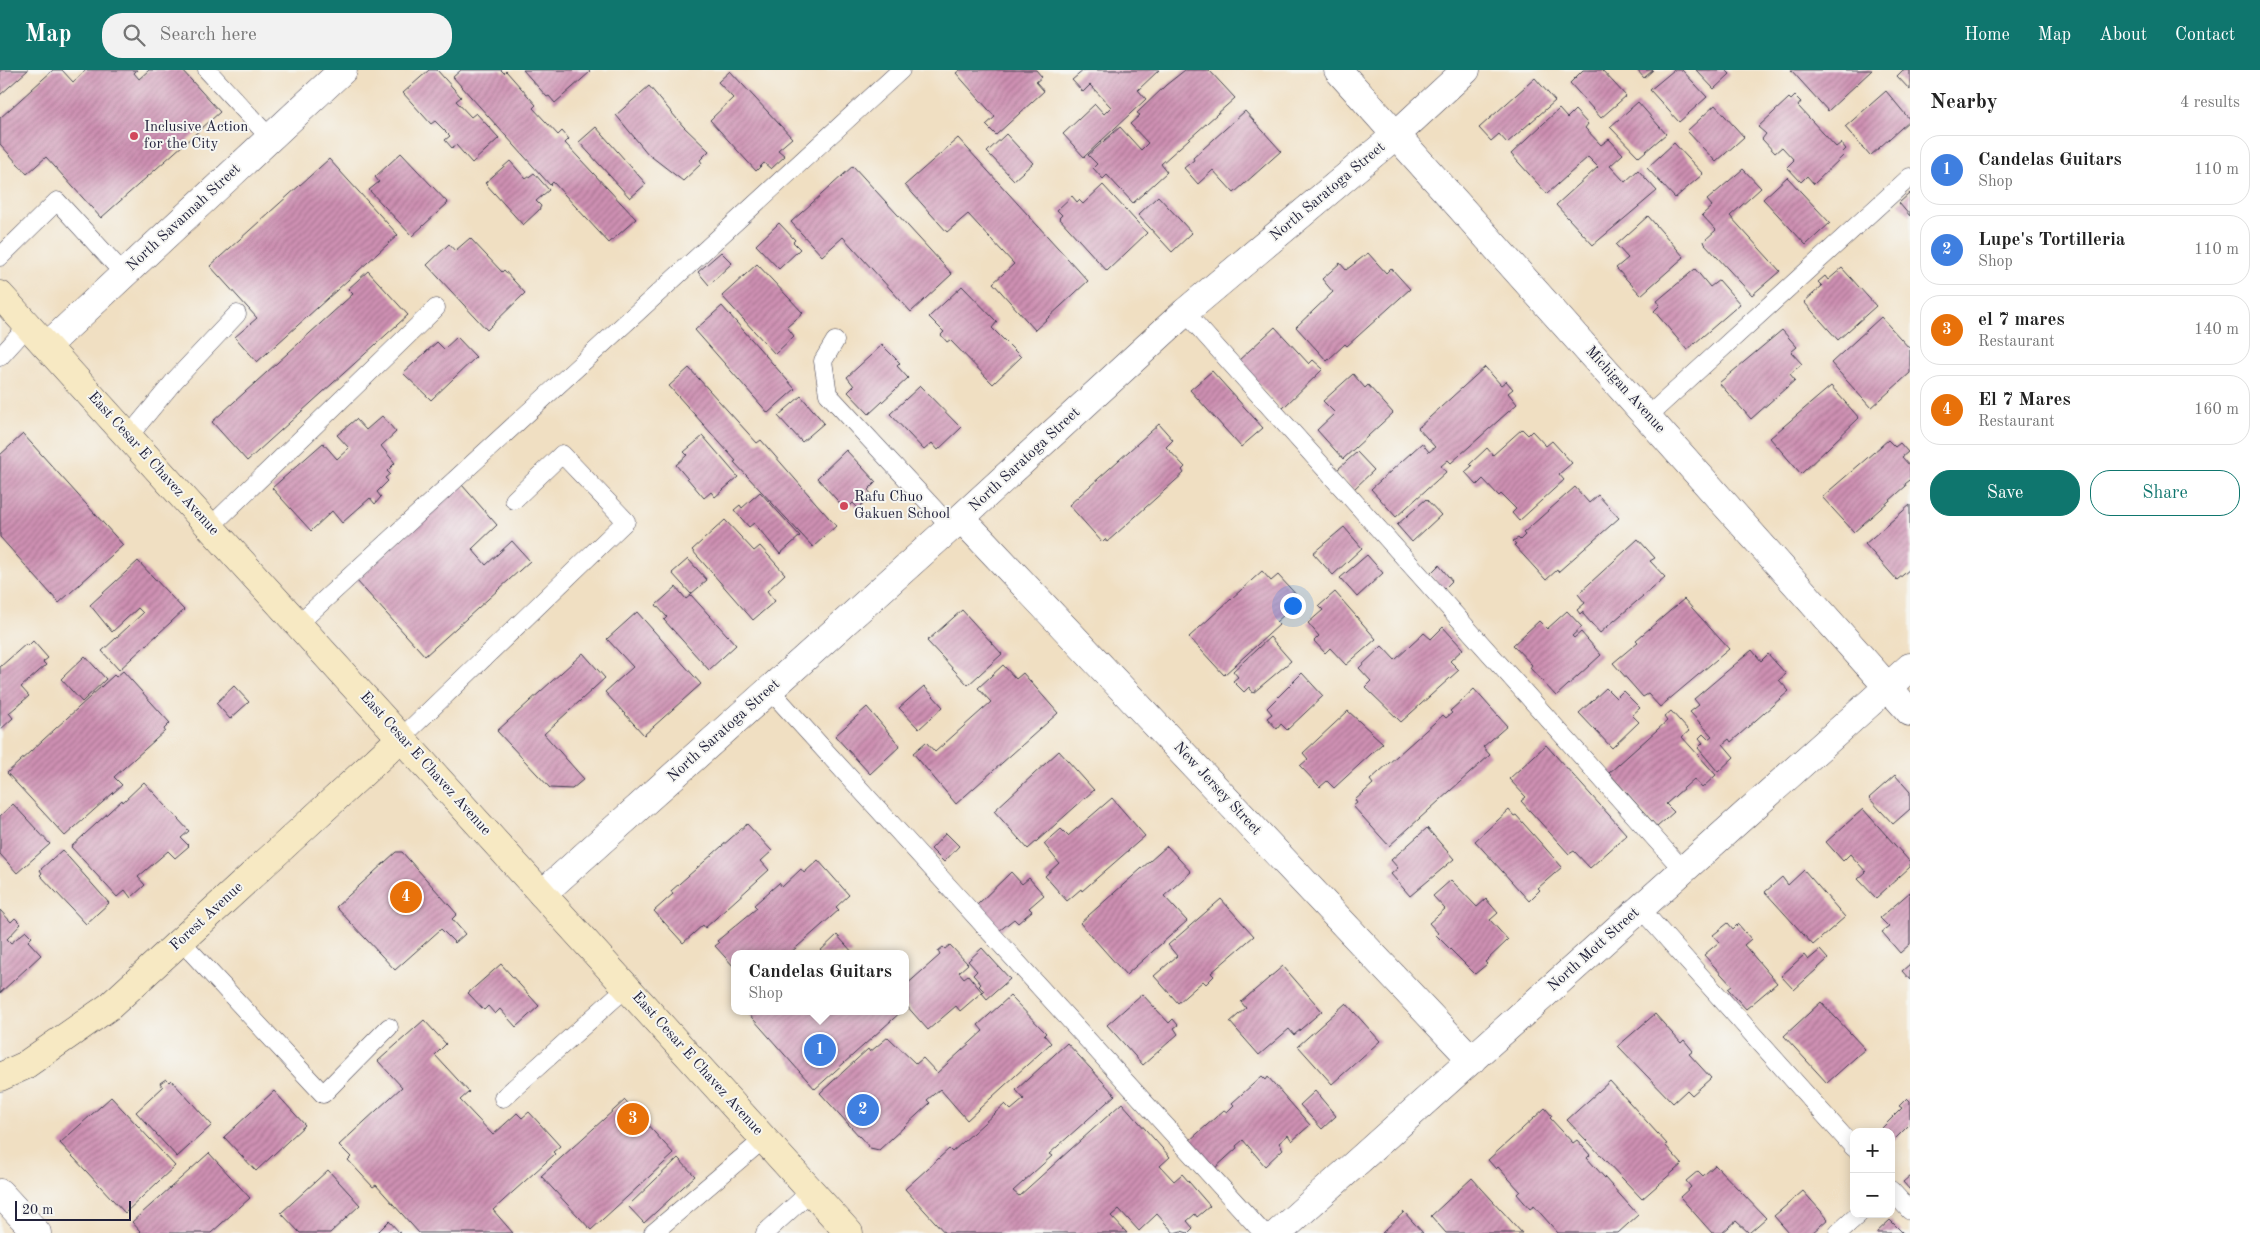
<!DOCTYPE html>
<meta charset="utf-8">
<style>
body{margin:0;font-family:"Old Standard TT",serif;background:#f2f2f2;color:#222}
.controls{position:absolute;right:15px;bottom:15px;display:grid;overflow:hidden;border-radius:10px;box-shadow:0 2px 12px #0003}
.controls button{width:45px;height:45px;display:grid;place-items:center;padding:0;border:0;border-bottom:1px solid #e0e0e0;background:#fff;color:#222;font:25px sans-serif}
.scale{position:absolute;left:15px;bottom:12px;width:116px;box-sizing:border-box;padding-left:5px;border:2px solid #22223b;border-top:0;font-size:14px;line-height:18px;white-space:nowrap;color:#22223b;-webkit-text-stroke:4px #f6f6f2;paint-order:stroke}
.you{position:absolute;left:1292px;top:535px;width:18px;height:18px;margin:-12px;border:4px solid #fff;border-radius:50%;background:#1a73e8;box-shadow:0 0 0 8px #1a73e833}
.badge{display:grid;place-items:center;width:32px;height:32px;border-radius:50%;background:#0f766e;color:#fff;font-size:16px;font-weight:700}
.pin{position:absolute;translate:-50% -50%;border:2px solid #fff;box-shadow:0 1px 5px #0006}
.popup{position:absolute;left:731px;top:880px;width:178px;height:65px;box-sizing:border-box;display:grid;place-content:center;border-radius:10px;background:#fff;filter:drop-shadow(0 1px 4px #0005);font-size:16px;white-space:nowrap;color:#767676}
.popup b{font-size:19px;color:#222}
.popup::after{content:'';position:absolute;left:50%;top:100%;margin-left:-10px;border:10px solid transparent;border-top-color:#fff}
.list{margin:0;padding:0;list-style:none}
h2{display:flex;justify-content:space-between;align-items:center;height:65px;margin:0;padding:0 20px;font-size:21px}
h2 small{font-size:16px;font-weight:400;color:#767676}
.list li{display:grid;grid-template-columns:32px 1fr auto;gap:15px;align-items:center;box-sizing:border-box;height:70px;margin:0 10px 10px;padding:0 10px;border:1px solid #e0e0e0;border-radius:20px}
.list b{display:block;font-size:19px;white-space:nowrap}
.list p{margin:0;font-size:16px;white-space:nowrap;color:#767676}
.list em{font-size:16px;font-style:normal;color:#767676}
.actions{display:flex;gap:10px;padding:15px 20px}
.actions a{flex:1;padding:11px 0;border:1px solid #0f766e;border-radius:20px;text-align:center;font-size:18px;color:#0f766e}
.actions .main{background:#0f766e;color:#fff}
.icon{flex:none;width:28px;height:28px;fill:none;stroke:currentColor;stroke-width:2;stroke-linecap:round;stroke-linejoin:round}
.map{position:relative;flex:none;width:1910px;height:1163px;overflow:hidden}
header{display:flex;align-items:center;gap:30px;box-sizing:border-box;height:70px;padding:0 25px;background:#0f766e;color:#fff}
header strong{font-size:24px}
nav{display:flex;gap:28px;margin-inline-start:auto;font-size:18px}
.search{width:350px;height:45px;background:#f2f2f2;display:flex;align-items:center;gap:12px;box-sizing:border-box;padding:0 18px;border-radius:20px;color:#767676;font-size:19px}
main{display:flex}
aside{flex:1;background:#fff}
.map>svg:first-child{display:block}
</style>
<header>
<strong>Map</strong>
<div class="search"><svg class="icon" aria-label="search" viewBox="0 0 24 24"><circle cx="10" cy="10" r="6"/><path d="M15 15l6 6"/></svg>Search here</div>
<nav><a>Home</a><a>Map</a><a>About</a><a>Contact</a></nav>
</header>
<main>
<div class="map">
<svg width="1910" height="1163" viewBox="0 0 1910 1163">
<defs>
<pattern id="building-hatch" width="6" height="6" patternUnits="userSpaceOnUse" patternTransform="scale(1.25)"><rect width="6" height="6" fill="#ce90b2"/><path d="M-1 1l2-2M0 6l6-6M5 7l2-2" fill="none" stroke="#a77592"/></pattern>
</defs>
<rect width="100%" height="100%" fill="#f6f6f2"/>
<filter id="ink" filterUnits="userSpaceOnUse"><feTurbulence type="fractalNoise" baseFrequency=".02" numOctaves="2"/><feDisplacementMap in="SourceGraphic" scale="10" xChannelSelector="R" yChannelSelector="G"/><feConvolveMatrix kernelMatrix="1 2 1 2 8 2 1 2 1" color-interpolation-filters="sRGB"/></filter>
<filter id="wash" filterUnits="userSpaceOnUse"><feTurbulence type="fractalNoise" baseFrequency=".0096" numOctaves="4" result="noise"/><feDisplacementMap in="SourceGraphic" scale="20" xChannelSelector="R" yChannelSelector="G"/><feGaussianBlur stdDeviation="1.12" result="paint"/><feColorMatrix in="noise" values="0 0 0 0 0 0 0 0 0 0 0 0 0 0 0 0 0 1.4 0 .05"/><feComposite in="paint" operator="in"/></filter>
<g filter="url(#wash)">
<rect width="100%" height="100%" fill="#f0dfc2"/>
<g id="blocks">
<path fill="url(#building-hatch)" d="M0,0H28L0,25Z
M53,0H62L73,12L86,0H137L134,3L139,9L149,0H182L220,42L101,148L46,87L27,104L0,74V48Z
M429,0H437L461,27L456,31L471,47L476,43L499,68L472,93L456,75L452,78L445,70L450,66L435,51L431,54L403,23Z
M461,0H501L504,3L506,1L536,35L533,38L558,65L562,61L569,69L565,73L636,149L609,173L553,112L550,115L453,7Z
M523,0H588L590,2L555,33L549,26L547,27Z
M960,0H1036L1042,7L1036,12L1044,21L996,65L986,55L995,47L956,3Z
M1084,0H1159L1138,20L1146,29L1084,87L1063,64L1095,34L1104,44L1111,37L1090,15L1083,22L1072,10Z
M1185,0H1209L1235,28L1161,94L1167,102L1133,133L1107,105L1103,109L1093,98L1097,94L1088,85L1120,57L1141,80L1148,73L1130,54L1140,45L1137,43L1166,15Z
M1583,0H1602L1626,26L1601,48L1570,13Z
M1637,0H1653L1644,8Z
M1674,0H1682L1707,27L1679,52L1650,20Z
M1696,0H1726L1730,4L1714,19Z
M1791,0H1872L1828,41Z
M1903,0H1910V20L1897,6Z
M730,1L792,68L778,80L785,86L771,99L764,93L756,101L710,50L733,28L718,12Z
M1535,8L1555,31L1507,73L1499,64L1491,71L1479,58Z
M649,16L683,56L709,81L700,90L702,93L683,111L648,84L616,45Z
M1886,21L1910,50L1870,86L1845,57Z
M1795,26L1801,32L1798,36L1836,77L1841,73L1846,79L1842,83L1844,85L1814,114L1807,106L1801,112L1787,97L1794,90L1782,77L1775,83L1762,69L1766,64L1758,57L1789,28L1791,30Z
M1638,32L1666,64L1639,87L1610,57Z
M1715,35L1744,67L1716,92L1687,61Z
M1559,39L1567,48L1575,40L1588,54L1585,58L1601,75L1609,69L1623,84L1610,96L1625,112L1638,100L1657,121L1593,175L1556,135L1598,97L1588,87L1547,124L1511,84Z
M1245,41L1281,81L1234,123L1213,100L1198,114L1184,98L1194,90L1193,88Z
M596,57L646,114L630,128L579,72Z
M1006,64L1033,93L1014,110L987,82Z
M958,68L1088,211L1035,260L993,213L1014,194L968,144L947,162L905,115Z
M1674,73L1703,104L1675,128L1647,98Z
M401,83L448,133L412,166L369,120L379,112L375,107Z
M329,89L398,165L257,292L235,267L257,248L210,196Z
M510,91L526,109L534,103L549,120L536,131L541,136L539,140L523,155L485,113Z
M853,96L952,204L911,242L843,167L822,186L791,152Z
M1743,99L1761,118L1730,146L1780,201L1752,225L1705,174L1704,171L1716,160L1702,145L1712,136L1707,130Z
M1787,107L1830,153L1806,175L1763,129Z
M1103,115L1147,163L1107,201L1059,148L1062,145L1057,140L1072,126L1077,132L1079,130L1083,134Z
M1910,123V146L1899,133Z
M1158,126L1192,163L1172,182L1138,145Z
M1648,146L1684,187L1641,225L1616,198L1628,188L1616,175Z
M779,153L795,170L793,172L800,179L779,199L756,175Z
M470,168L502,202L504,200L525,223L487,260L427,195L449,174L455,181Z
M721,182L732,193L709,215L698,202Z
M1368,183L1386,203L1391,198L1410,219L1347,276L1345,274L1327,291L1296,257L1333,222L1322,209L1340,193L1346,200Z
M757,194L803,243L787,257L794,266L775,284L722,226Z
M1842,198L1876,236L1838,270L1804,232L1822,216L1818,212L1825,206L1828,210Z
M1695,199L1710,217L1719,210L1740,234L1687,280L1654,241L1660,235L1657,231Z
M368,201L408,245L247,391L212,352L353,224L348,219Z
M962,216L997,252L992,258L1021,287L993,314L950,270L947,272L941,265L944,262L929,247Z
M722,236L795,319L768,343L695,260Z
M1881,247L1910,279V303L1871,338L1831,293Z
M1275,257L1309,294L1313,290L1323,299L1282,339L1238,291Z
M1782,260L1797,277L1791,282L1802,294L1790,304L1795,310L1751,349L1719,313Z
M457,267L476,287L431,330L403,303L437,272L444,279Z
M882,275L900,293L897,296L908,308L869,344L848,322L854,316L847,307Z
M1485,297L1501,315L1506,311L1513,319L1508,323L1517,334L1451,393L1448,390L1441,396L1446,402L1396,447L1371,419L1422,373L1429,382L1435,377L1418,358Z
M689,298L757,373L761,370L836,456L813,477L734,392L736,391L669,316Z
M1212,301L1263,358L1241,377L1190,320Z
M1353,304L1365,318L1368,315L1393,343L1343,389L1317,360L1335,343L1323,331Z
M920,316L961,358L938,380L932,373L924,380L890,344Z
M1831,316L1859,348L1801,404L1770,368Z
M801,326L824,353L802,372L778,346Z
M382,346L396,362L381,376L395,393L387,401L390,404L385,408L388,411L377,422L381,427L375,434L370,428L342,453L332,441L311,461L272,418L323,373L337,389L349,378L337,365L356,349L366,360Z
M1159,354L1173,370L1166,377L1185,397L1182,400L1184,403L1107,472L1105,469L1102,472L1069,435Z
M1522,359L1528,365L1532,361L1546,376L1552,371L1572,393L1559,404L1564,410L1519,451L1512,443L1516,439L1501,424L1499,426L1483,409L1477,415L1465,402L1472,396L1470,394L1487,378L1493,385Z
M23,364L123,475L59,533L0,467V385Z
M703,366L738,407L715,427L711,422L704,428L676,395L687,385L684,382Z
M1888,370L1895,377L1900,373L1908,382L1902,387L1910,396V410L1905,414L1906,416L1854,462L1822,427Z
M846,380L876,412L868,420L872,425L858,438L853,433L846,440L817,408Z
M1357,382L1374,400L1354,419L1337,400Z
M462,415L497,455L472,479L486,495L512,471L530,491L425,586L356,510Z
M1575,417L1589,433L1598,425L1619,448L1558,502L1557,500L1546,510L1514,475L1516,474L1513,471L1518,468L1520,470L1525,465L1523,463Z
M760,422L800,466L780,484L754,453L749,457L734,440L740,435L742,438Z
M1426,429L1441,445L1412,472L1397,455Z
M1910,435V499L1897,510L1865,474Z
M725,450L754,481L760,476L785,504L767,521L775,531L753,550L692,480Z
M1344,457L1362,478L1333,505L1313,483Z
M1638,469L1655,488L1650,491L1665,507L1600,563L1583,544V541L1580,544L1577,540L1585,533L1578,524Z
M1367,485L1383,503L1357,527L1340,508Z
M688,489L707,510L691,524L672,503Z
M138,491L184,540L119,600L102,581L143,543L138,538L112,562L90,535Z
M1439,495L1452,511L1443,520L1430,504Z
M1262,501L1271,511L1278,505L1301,530L1276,552L1279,555L1224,605L1189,567Z
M676,517L686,529L691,525L736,575L709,600L664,550L667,547L656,535Z
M1335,522L1376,569L1346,595L1330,578L1325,583L1314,571L1319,566L1308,553L1323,540L1319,536Z
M1684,529L1729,579L1660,637L1648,624L1643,627L1613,593L1638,572L1636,570Z
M962,540L1002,584L968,615L927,571Z
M1567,541L1582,557L1572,566L1574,568L1581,562L1601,585L1556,626L1530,598L1532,595L1513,575L1539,551L1547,559Z
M637,542L701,614L644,665L605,622L633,597L607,569Z
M1443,557L1463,579L1450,591L1459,600L1401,652L1365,617L1371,611L1359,598L1382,576L1395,590L1424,563L1431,569Z
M1270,567L1291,591L1253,623L1249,617L1244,622L1233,611L1238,607L1233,601Z
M33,571L48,588L43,592L46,595L21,617L29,626L9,643L13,648L0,660V597L26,574L28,576Z
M1752,580L1761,591L1768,584L1786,604L1779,610L1789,621L1731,672L1729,669L1723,674L1734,687L1718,702L1698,678L1703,673L1699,668L1703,664L1708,669L1712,666L1690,642L1699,635L1694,629Z
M583,583L605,608L544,664L584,709L572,719L550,718L497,661Z
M85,586L106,609L82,632L61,609Z
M1003,595L1016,609L1023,603L1058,643L956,734L913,683L926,672L935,682L991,632L978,618Z
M123,601L170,653L164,659L165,661L114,707L122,715L65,766L7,703L114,605L116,607Z
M1302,603L1323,626L1287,660L1281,654L1277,659L1267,648L1272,644L1267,638Z
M234,616L249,632L230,649L216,633Z
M924,616L943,637L919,659L899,638Z
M1606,618L1616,628L1623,621L1640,638L1632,645L1639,652L1612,678L1579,643Z
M1474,619L1507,656L1483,677L1490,685L1389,776L1353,736L1357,733L1355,730L1373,714L1370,710L1443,645L1446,648L1452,643L1450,641Z
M867,637L900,676L870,704L835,666Z
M1348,641L1383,673L1334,718L1327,711L1320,717L1300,696L1308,689L1303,683Z
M1671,641L1689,661L1682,667L1716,705L1702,718L1694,709L1666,734L1674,742L1657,757L1609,703L1667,651L1664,647Z
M1546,675L1627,765L1590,798L1574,781L1569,784L1521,731L1526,727L1509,709Z
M1059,681L1094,720L1028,779L994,741Z
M1895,705L1910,722V739L1893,754L1869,728Z
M144,712L189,761L181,768L189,776L175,788L168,781L138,807L145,815L131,828L125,820L117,827L71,777L122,730L123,732Z
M1112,728L1145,766L1082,821L1081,819L1067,831L1045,806L1059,793L1044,774L1061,759L1068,766Z
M13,734L50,774L17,803L0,784V746Z
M1863,739L1910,792V797L1876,828L1858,809L1866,802L1850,784L1843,791L1826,772Z
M1509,740L1514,746L1516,745L1562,797L1538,818L1540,820L1529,831L1475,771Z
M747,754L772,781L761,791L769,800L705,858L703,855L683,873L654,841L673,824L671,821Z
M1427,758L1454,789L1410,826L1391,804L1398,798L1391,790Z
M946,763L959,776L944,792L931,779Z
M1167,776L1191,802L1164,826L1187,851L1126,905L1080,853Z
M62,780L109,833L86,854L40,805L42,803L40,800Z
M396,782H402L457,844L452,849L465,864L455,873L441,859L395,900L336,837Z
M818,790L849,825L836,837L839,840L789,884H735V898L715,876L719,873L717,871L757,838L754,835L779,813L782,817L801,799L804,803Z
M1804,800L1845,847L1813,875L1765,822L1782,807L1788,815Z
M1011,802L1022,814L1029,808L1044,825L1029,838L1032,841L1018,853L1014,849L999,861L976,836Z
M1451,810L1477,837L1486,829L1498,843L1490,850L1508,870L1485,892L1487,894L1475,904L1436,865L1438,863L1429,853L1445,839L1433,826Z
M1910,822V874L1900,883L1882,862L1889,857L1880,848Z
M1221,829L1254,866L1211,903L1214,906L1206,914L1203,911L1178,933L1154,906L1177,886L1168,875Z
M0,840L11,852L15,848L21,854L7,869L11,873L26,861L32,867L28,871L41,885L0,923Z
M1728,853L1733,859L1738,854L1751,869L1744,875L1777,913L1746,939L1728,919L1732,916L1704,885L1719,872L1713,865Z
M837,865L854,884H817Z
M950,875L968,894L959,902L964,908L968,905L982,922L960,941L956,936L928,960L905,934V916L940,885L938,881L943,877L945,879Z
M982,878L1010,909L987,929L982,923L984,921L979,916L981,914L973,905L977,901L968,891Z
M1820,880L1828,889L1794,920L1781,906L1804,885L1808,890Z
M501,894L539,936L516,957L500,939L495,944L488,936L484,940L468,923Z
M1910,894V910L1902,901Z
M1283,896L1322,941L1294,965L1289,959L1259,985L1230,952L1246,938L1241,932Z
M1142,924L1169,953L1173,949L1178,955L1174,958L1178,964L1143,995L1107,955Z
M1010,926L1046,963L1044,965L1051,973L967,1050L940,1019L927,1030L930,1033L879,1080L870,1078L820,1023L868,979L870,982L888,967L916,994L923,988L937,1003L983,961L978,955Z
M1821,932L1865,979L1827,1013L1784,966Z
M1346,933L1380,971L1332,1014L1298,976Z
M746,941H902L815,1019Z
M1655,944L1681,973L1684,970L1693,981L1689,984L1711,1008L1692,1025L1687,1020L1673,1033L1618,976Z
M424,950L446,974L435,985L469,1022L460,1030L493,1065L517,1043L522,1048L529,1042L560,1076L553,1082L555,1084L493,1140L513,1163H419L376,1115L373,1117L348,1090L351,1087L339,1075L402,1017L378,991Z
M1067,973L1115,1025L1049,1084L1052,1086L1013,1121L1019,1126L1122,1033L1170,1087L1160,1096L1174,1111L1182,1104L1210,1136L1197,1147L1195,1144L1187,1151L1193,1158L1188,1163L1181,1161L1174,1163L1157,1144L1139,1161L1119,1139L1111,1146L1127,1163H945L905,1119L949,1079L952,1082L1005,1034L1011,1040L1024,1029L1016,1020Z
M1262,1006L1266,1010L1268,1007L1310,1055L1292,1071L1288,1065L1279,1073L1283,1079L1265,1096L1243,1070L1236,1076L1237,1078L1214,1099L1189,1071L1224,1040L1227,1042L1234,1035L1232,1033Z
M166,1009L169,1012L171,1010L212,1055L177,1087L136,1042L163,1017L160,1013Z
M1610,1011L1667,1074L1665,1075L1682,1094L1642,1129L1567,1050Z
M274,1021L305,1055L256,1101L224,1067Z
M1315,1021L1336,1046L1322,1059L1300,1035Z
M111,1027L175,1096L125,1143L60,1073Z
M1907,1028L1910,1031V1054L1891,1073V1062H1878L1902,1038L1899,1036Z
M625,1030L674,1084L591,1160L541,1106Z
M1545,1038L1552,1046L1550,1048L1573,1073L1577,1070L1590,1085L1587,1088L1638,1145L1618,1163H1558L1534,1136L1530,1139L1517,1124L1520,1121L1498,1097L1496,1099L1488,1090Z
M209,1083L250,1128L211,1163H138L140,1161L132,1152Z
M678,1088L695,1106L644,1153L628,1136Z
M1715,1095L1766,1148L1749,1163L1736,1151L1722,1163H1712L1680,1127L1691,1117L1686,1111L1698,1101L1703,1106Z
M328,1100L360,1135L330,1163H300L281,1143Z
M1910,1106V1120L1903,1112Z
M1472,1108L1522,1163H1446L1431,1146Z
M1803,1121L1828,1149L1812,1163H1789L1774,1146Z
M1404,1142L1423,1163H1382Z
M1890,1150L1903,1163H1876Z
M389,1151L400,1163H377Z"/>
</g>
</g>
<g filter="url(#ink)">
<use href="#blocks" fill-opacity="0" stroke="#413e4f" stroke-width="1"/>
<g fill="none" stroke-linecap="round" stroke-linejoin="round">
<g stroke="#413e4f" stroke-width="19">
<path id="lane" d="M207,0L270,68
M0,187L57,131L124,204
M1185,242L1683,800
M835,271L823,291L828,324L951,457
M0,287L28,256
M1648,346L1910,107
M128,367L175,310L237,244
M210,457L436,238
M298,554L901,0
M770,620L1263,1163
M401,668L626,451L562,384L514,430
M1640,838L1854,1078
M181,871L323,1024L389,957
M503,1028L627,917
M1891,1120L1910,1141
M653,1163L764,1069
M765,1163L811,1121
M1838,1163L1859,1144"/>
</g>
<g stroke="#413e4f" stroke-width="29">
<path id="street" d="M1338,0L1910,642
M47,276L343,0
M961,448L1472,990
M542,824L951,457L1185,242L1397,64L1466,0
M0,1123L37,1163
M1278,1163L1910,597"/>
</g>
<g stroke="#413e4f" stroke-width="29">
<path id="secondary" d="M0,225L849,1163
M0,1007L24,996L110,936L401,668"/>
</g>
<use href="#lane" stroke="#fff" stroke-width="18"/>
<use href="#street" stroke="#fff" stroke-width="28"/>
<use href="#secondary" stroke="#f7e9c3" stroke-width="28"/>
</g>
</g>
<g fill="#d1495b" stroke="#f6f6f2" stroke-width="2">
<circle cx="134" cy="66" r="5"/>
<circle cx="844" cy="436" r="5"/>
</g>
<g text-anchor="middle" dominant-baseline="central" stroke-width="4" stroke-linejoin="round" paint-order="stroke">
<g font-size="15" fill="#22223b" stroke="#f6f6f2" text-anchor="start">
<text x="144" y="57">Inclusive Action<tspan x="144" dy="17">for the City</tspan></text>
<text x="854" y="427">Rafu Chuo<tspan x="854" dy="17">Gakuen School</tspan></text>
</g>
<g font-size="15" fill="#22223b" stroke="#f6f6f2">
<text transform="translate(1328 122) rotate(-40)">North Saratoga Street</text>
<text transform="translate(184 148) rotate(-43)">North Savannah Street</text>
<text transform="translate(1625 320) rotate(48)">Michigan Avenue</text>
<text transform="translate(1025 390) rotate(-43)">North Saratoga Street</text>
<text transform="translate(153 394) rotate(48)">East Cesar E Chavez Avenue</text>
<text transform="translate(724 661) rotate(-42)">North Saratoga Street</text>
<text transform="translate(425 694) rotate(48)">East Cesar E Chavez Avenue</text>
<text transform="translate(1217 719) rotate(47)">New Jersey Street</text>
<text transform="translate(207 847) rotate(-43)">Forest Avenue</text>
<text transform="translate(1594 880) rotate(-42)">North Mott Street</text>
<text transform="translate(697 994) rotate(48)">East Cesar E Chavez Avenue</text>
</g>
</g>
</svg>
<div class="controls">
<button>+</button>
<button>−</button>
</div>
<div class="scale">20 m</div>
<div class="you"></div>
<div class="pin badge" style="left:820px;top:980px;background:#3f7fe0">1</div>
<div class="popup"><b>Candelas Guitars</b>Shop</div>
<div class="pin badge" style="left:863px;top:1040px;background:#3f7fe0">2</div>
<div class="pin badge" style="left:633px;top:1049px;background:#e8710a">3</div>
<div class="pin badge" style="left:406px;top:827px;background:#e8710a">4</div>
</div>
<aside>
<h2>Nearby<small>4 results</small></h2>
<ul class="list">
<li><span class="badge" style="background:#3f7fe0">1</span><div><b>Candelas Guitars</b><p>Shop</p></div><em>110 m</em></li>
<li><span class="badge" style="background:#3f7fe0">2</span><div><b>Lupe's Tortilleria</b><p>Shop</p></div><em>110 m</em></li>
<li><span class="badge" style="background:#e8710a">3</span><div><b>el 7 mares</b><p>Restaurant</p></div><em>140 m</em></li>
<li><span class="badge" style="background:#e8710a">4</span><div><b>El 7 Mares</b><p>Restaurant</p></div><em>160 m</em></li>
</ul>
<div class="actions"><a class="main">Save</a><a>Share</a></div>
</aside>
</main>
